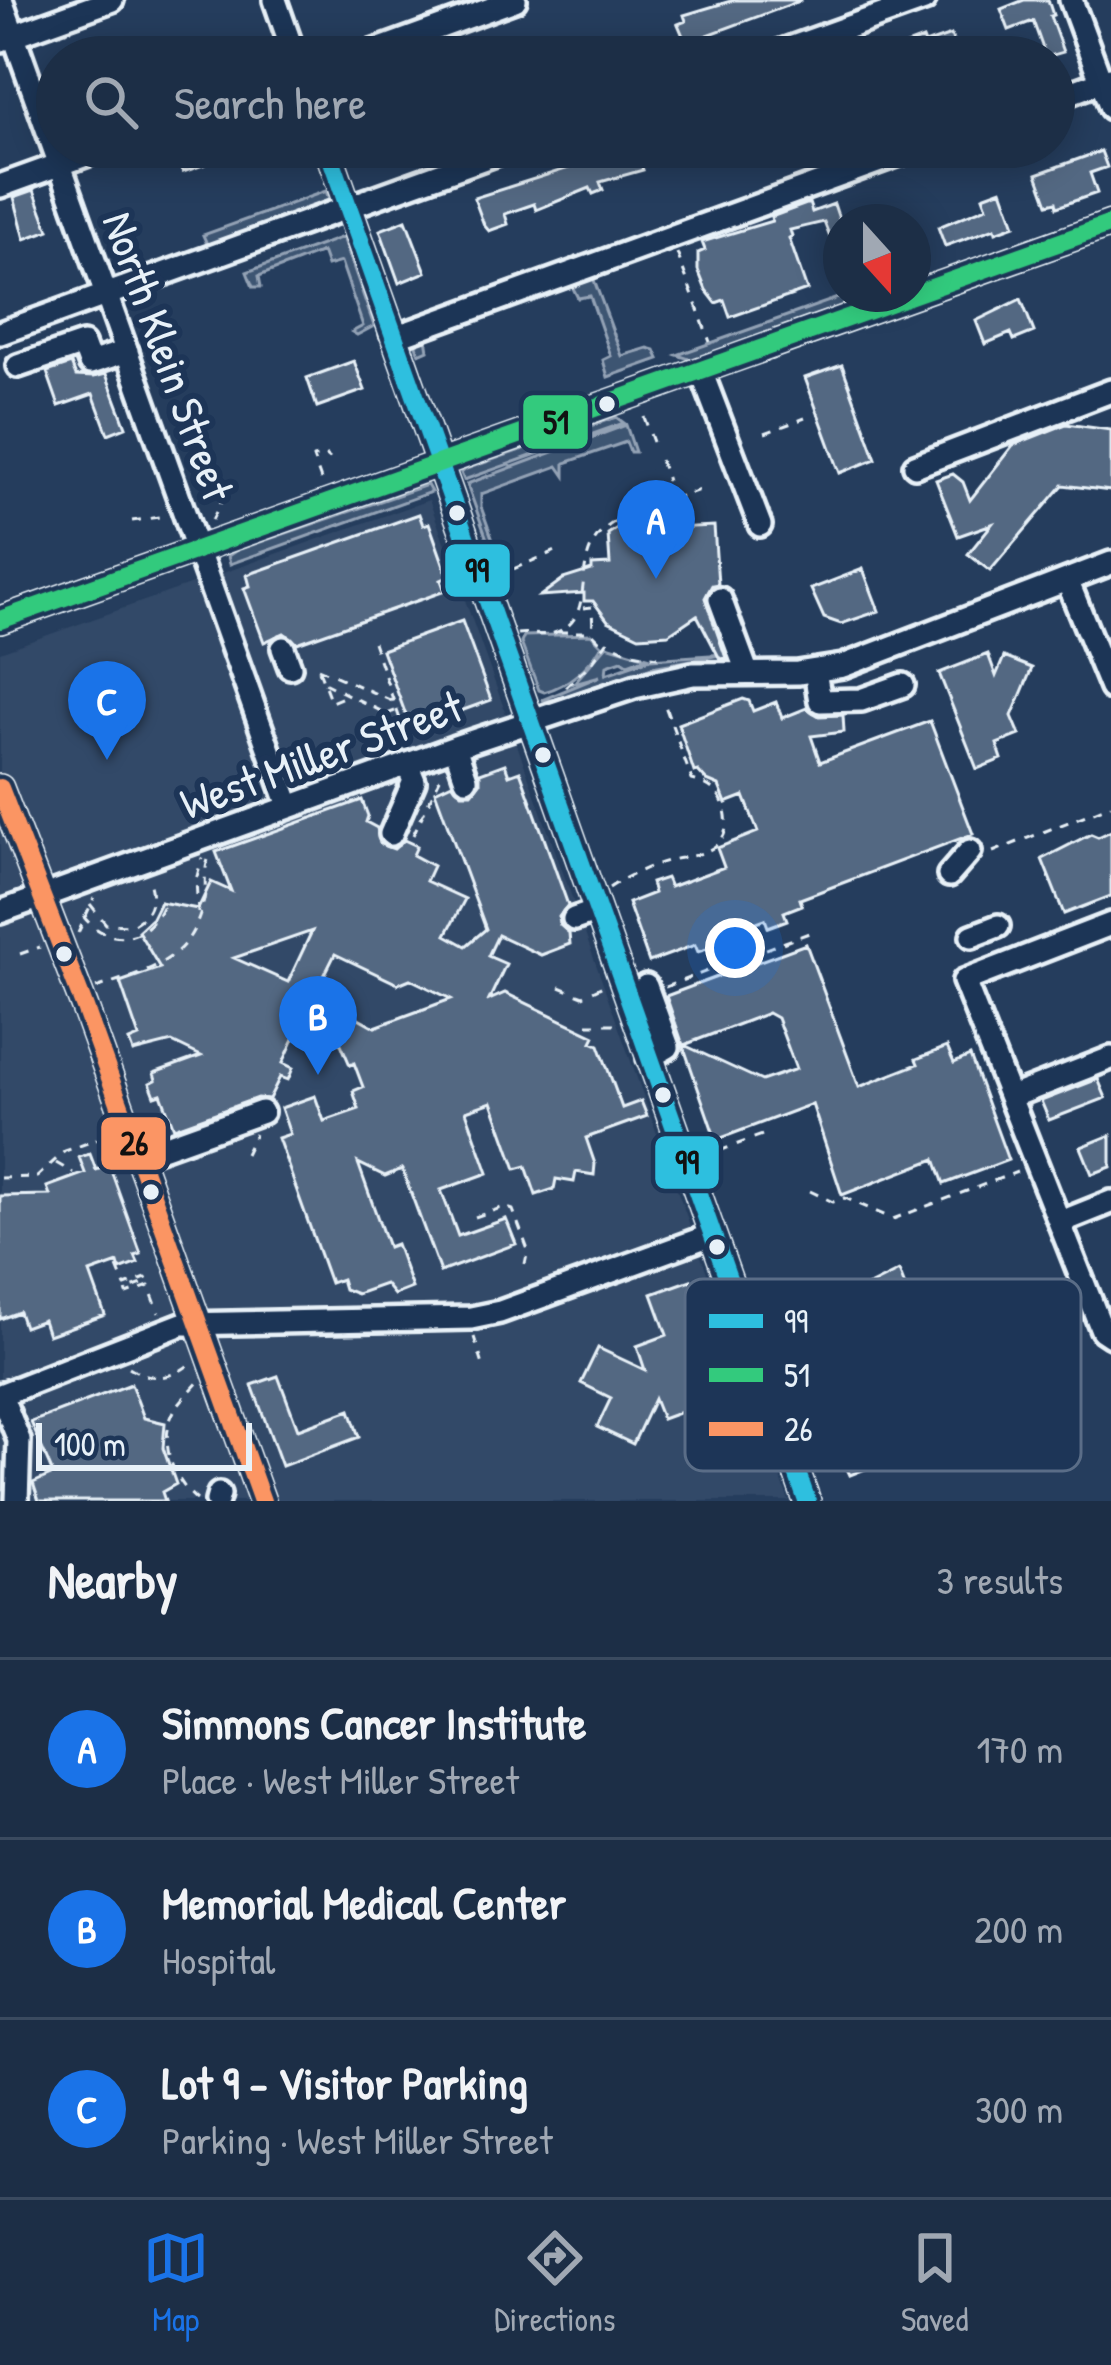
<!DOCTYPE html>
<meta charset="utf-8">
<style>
body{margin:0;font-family:"Patrick Hand",sans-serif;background:#25364d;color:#f1f3f6}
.compass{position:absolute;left:823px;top:204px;width:108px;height:108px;border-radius:50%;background:#1c2e46;box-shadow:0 6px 30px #0003;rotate:159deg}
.scale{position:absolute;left:36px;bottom:30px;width:216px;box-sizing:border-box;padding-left:12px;border:6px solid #e8f1f8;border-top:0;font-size:33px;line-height:42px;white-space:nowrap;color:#e8f1f8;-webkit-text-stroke:9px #1d3557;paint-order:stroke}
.you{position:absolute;left:735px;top:948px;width:42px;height:42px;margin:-30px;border:9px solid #fff;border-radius:50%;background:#1a73e8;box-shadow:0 0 0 18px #1a73e833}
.badge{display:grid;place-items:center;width:78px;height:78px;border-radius:50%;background:#1a73e8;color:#fff;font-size:39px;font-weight:700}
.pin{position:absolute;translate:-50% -99px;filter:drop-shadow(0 3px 6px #0008)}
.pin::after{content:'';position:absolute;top:63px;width:42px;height:36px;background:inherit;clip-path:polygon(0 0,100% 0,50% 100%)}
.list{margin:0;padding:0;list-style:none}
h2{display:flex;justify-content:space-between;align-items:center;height:156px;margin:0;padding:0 48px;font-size:51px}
h2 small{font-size:39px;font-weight:400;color:#a0a8b3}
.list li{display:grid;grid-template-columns:78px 1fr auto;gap:36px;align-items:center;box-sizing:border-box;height:180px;padding:0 48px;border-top:3px solid #3a4a5f}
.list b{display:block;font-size:45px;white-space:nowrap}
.list p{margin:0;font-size:39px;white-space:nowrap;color:#a0a8b3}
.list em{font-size:39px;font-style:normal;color:#a0a8b3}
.icon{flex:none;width:66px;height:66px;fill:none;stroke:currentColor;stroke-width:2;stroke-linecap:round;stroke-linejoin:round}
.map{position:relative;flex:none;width:1111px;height:1501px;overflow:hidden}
.search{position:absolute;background:#1c2e46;box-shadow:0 6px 30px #0003;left:36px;right:36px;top:36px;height:132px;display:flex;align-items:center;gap:30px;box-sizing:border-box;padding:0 42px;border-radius:66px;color:#a0a8b3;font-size:45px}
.sheet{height:696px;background:#1c2e46}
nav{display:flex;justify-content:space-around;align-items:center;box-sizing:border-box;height:168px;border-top:3px solid #3a4a5f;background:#1c2e46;font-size:33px;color:#a0a8b3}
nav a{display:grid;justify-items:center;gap:6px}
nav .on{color:#1a73e8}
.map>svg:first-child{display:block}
</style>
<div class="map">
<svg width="1111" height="1501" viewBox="0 0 1111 1501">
<rect width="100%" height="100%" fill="#253d5d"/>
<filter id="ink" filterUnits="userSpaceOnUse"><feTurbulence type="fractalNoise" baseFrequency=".00833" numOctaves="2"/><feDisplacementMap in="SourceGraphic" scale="24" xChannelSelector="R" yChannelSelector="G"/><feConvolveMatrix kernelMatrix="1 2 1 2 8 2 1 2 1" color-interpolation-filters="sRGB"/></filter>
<g filter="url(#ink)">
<path fill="#334a68" d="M429,500L789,1501H0V652Z"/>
<path fill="#3e5472" stroke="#93a2b5" stroke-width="3" d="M326,191L330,202L208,246L203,235Z
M343,237L374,326L357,335L352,332L363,326L341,262L327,266L322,252L259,276L261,287H253L247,272Z
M591,272L622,356L648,348L655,350L659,359L608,377L603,360L611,356L590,296L578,298L572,286L426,338L428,350L419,354L413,337Z
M849,294H862L864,298L692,360L677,355Z
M616,417L624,423L464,480L461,473L466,469Z
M626,425L635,452H630L626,442L565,463V476L558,466L481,494V507L499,557L507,559L511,569L499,572L467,484Z
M427,485L431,492L230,564L228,556L237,550Z
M591,634L602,645C589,667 569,685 544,692L539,690L521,643L524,636Z
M607,645L647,657L628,664L622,660L607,665L606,674L650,659L726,654L652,667L554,700H542L600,676L574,683Z"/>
<path fill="#536782" stroke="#e8f1f8" stroke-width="3" fill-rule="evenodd" d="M734,0H800V1L686,43L678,24L686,21L684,15Z
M1024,0H1048L1053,15L1050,16L1063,52L1046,57L1033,21L1009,30L1001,9Z
M951,35L959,57H875L923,39L925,44Z
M174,147H216L220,159L183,172Z
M635,147L643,170L600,182L603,190L593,194L590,188L536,210L534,204L505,214L508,224L489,231L484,225L474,198Z
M1101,151L1107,167L1090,173L1097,193L1057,207L1056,202L1048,204L1037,174Z
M1002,189L1015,225L996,232L995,228L945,246L938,227L987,207L983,196Z
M34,190L49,230L25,239L14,197Z
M809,203L812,212L834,204L841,225V266L824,222L790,230L792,236L789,238L807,290L730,317L724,300L716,303L706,290L698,270V253L705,250L702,242L772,221L771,217Z
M406,220L426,272L399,283L380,230Z
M1021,299L1034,332L1014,340L1011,333L985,344L976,321Z
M354,361L365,390L317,407L307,378Z
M71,364L76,376L94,377L106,374L126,427L108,434L93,394L59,406L47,372Z
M842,365L876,459L840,473L805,378Z
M1066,424L1111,430V491L1063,485L990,571L968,554L992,524L958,536L936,480L953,474L963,482L970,500L1013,445Z
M419,514L423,525L429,523L448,577L441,580L445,591L297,643L284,633L264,642L244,588L250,586L247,575Z
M646,518L665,520L673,523V528L714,526L718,584L712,585L705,598L726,658L720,659L697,615L669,634L639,636L608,621L593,601H584V593L540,596L563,579L592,570V565L610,564L608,534L625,523Z
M863,569L879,611L841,624L824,618L811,589Z
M462,621L491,700L411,729L382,650Z
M988,654L996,676L1004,657L1032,668L1012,716L1020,735L997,744L1002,759L977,769L939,673Z
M743,699L749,701L753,711L776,702L782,718L807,708L819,716L843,715L844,732L811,736L820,762L930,721L973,834L800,899L802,905L784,912L787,920L768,927L765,919L713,938L716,946L698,952L695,945L649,962L628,903L654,893L651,883L666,878L670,887L724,867L717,848L758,832L744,796L726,803L719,786L707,781L698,771L694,772L678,724Z
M505,764L509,775L520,771L568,905L559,917L560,925L569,933L570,944L541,955L498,935L488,956L506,964L489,1000L505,993L595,1036L592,1042L599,1045L622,1108L641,1101L647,1116L586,1138L595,1164L594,1175L576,1172L574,1182L556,1179L554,1189L536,1195L526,1166L516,1169L492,1102L466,1111L488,1173L441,1190L458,1236L506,1219L516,1244L440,1272L402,1169L385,1176L358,1163L388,1247L396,1244L412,1288L394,1295L385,1284L357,1294L344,1289L341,1279L330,1283L278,1138L290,1134L281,1108L315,1096L324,1121L359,1109L353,1091L363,1087L354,1063L350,1065L341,1044L299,1028L283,1063L293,1068L288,1080L280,1077L269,1099L257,1098L174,1128L161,1094L155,1096L150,1083L156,1080L154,1073L201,1056L172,1042L133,1052L129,1041L139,1037L120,982L160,968L138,931L152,918L160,902L198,909L211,882L231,891L216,852L362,800L368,816L366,822L377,828L380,844L394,849L404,840L417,846L413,855L433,866L426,881L465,899L446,935L466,946L486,929L435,791L452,783L462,793H472L480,783V773ZM312,931L288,982L234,958ZM335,954L398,984L410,979L451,999L375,1027L315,994Z
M1111,831V896L1064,914L1042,859L1091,834L1098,837Z
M806,944L859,1087L918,1064L916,1059L947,1047L954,1063L970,1056L1008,1160L944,1184L935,1159L842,1195L812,1104L716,1140L666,996ZM768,1013L777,1018L796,1069L762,1081L684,1045Z
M1098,1079L1106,1098L1049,1120L1041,1101Z
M1111,1135V1167L1092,1174L1081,1147Z
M90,1154L96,1170L109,1165L141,1254L135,1256L138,1263L120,1270L118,1263L90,1273L105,1315L48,1335L43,1320L24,1327L19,1312L0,1319V1196L50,1195L47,1187L85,1173L79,1157Z
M899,1271L933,1358L922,1362L951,1435L850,1475L816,1403L821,1401L804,1358L795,1362L778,1318L802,1309L803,1313L845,1292L847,1297ZM902,1359L923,1419L877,1437L866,1407L872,1405L863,1375Z
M691,1280L733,1393L662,1419L654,1399L633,1444L597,1427L611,1398L581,1383L598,1348L645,1370L637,1346L667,1335L652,1294Z
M278,1376L298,1429L350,1410L359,1437L282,1466L252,1385Z
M131,1384L144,1418L165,1423L163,1448L176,1484L162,1492L165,1501H39L33,1483L53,1474L31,1422Z"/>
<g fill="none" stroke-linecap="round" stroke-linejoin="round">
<g stroke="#e8f1f8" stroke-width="30">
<path id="minor" d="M1,0L289,806
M275,0L295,57
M1071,0L1111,108
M1,40L112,0
M358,57L515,0
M765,57L924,0
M1054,99L1110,78
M327,147L807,1501
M0,186L108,147
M392,332L406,333L919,147
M0,333L515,147
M18,366L83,344L90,363L127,351
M701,371L760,525
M915,466L1111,391
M1067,580L1111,688
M720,599L747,672
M0,620L1111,224
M283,648L290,667
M815,671L820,701L861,700L903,685
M455,747L466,779
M0,788L85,1008L262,1501
M391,834L414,781L407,764
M949,875L970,851
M0,912L455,747L634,687L693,674L798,673L843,666L1111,563
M574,919L597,911
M1111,924L964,981L1102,1330L1111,1336
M972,936L998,926
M646,986L668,1047L649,1058
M1011,1097L1111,1058
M139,1156L262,1112
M1061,1222L1111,1202
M0,1395L182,1324L471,1318L500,1312L711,1235
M1,1395L19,1440L17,1501
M217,1501L219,1494"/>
</g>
<path stroke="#e8f1f8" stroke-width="3" stroke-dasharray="9 9" stroke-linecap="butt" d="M677,253L710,342
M644,417L653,442
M765,433L805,418
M660,460L667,481
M321,480L313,458L325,455L330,459
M673,496L677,527
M212,520L230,484
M132,521L159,517
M497,576L556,551
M583,608L592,607L593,631
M558,632H591L603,644
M517,634C529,632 542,637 554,633C597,620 572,567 598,536C620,509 671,501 702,489
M373,642L408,742
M318,668L392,701
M319,670L331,702L346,696
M324,683L387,714L395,711
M566,687L593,661L607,642L632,653L658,657
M367,739L373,755
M304,780L315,758
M413,835L442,774
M993,852L1111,805
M609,888C626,876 659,861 681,858C707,854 733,845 725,810C721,792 709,784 692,780L664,703
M90,904L106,924L131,925C151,916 156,899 148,879
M198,913L196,880L202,858
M83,916C108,948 148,942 163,905
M78,933L94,898
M20,954L40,947
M560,987L583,996L603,986
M665,987L809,933
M96,988C146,970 189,964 203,904C208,888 202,874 209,857
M587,1024H618
M245,1154L255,1134
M703,1157L765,1134
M56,1163L73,1173
M0,1178L37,1177L65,1151L110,1135
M810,1191L833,1202L845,1198L893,1219L1017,1172
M475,1217L504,1207L513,1210L528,1250L525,1264
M117,1267L125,1286L146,1278L148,1282L126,1290L127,1294L149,1286L159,1313
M474,1337L483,1365
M129,1367C151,1381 171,1380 191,1363
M197,1500C172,1479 158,1442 174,1411C181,1399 191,1391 200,1380"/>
<use href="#minor" stroke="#1d3557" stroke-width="21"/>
<g stroke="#1d3557" stroke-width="27">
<path id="bus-1" d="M327,147L807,1501"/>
</g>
<g stroke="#1d3557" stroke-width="27">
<path id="bus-2" d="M0,620L1111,224"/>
</g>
<g stroke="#1d3557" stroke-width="27">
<path id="bus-3" d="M0,788L85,1008L262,1501"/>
</g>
<use href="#bus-1" stroke="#2dbfdf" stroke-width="18"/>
<use href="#bus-2" stroke="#33ca7d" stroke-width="18"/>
<use href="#bus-3" stroke="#fb9564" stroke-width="18"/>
</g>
</g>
<g fill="#e8f1f8" stroke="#1d3557" stroke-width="4.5">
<circle cx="607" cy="404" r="10"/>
<circle cx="457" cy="513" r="10"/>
<circle cx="543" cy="755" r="10"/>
<circle cx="64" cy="954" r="10"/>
<circle cx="663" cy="1095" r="10"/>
<circle cx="151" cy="1192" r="10"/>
<circle cx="717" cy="1247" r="10"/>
</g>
<g text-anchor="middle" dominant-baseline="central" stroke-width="12" stroke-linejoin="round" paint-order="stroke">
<g font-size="45" fill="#e8f1f8" stroke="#1d3557">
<text transform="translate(169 356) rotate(70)">North Klein Street</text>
<text transform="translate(321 754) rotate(-20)">West Miller Street</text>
</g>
</g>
<rect x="685" y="1279" width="396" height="192" rx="18" fill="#1d3557" stroke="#5a6d87" stroke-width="3"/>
<rect x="709" y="1314" width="54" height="14" fill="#2dbfdf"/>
<rect x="709" y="1368" width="54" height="14" fill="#33ca7d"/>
<rect x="709" y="1422" width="54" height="14" fill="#fb9564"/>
<g font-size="33" fill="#e8f1f8">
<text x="784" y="1333">99</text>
<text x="784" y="1387">51</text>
<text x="784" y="1441">26</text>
</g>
<g stroke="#1d3557" stroke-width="4.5">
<rect x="521" y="393" width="69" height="58" rx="12" fill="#33ca7d"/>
<rect x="443" y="542" width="69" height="57" rx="12" fill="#2dbfdf"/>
<rect x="99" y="1115" width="69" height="57" rx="12" fill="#fb9564"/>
<rect x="653" y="1134" width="68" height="57" rx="12" fill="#2dbfdf"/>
</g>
<g font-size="33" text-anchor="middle" font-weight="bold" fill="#111">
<text x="556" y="434">51</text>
<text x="477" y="582">99</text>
<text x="134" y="1155">26</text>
<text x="687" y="1174">99</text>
</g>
</svg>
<svg class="compass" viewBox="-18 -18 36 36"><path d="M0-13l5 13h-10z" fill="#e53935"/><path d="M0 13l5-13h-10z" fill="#a0a8b3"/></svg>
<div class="scale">100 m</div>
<div class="you"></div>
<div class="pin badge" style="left:656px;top:579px">A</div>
<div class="pin badge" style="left:318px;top:1075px">B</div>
<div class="pin badge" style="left:107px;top:760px">C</div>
<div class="search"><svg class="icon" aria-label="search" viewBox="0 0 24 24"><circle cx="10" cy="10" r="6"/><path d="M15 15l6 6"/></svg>Search here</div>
</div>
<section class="sheet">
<h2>Nearby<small>3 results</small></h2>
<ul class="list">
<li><span class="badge">A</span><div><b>Simmons Cancer Institute</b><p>Place · West Miller Street</p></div><em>170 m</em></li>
<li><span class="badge">B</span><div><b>Memorial Medical Center</b><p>Hospital</p></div><em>200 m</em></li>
<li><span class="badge">C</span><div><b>Lot 9 - Visitor Parking</b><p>Parking · West Miller Street</p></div><em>300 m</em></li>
</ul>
</section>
<nav>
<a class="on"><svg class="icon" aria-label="map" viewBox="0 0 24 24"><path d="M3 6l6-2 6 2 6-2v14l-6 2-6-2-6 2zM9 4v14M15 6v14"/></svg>Map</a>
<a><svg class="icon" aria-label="directions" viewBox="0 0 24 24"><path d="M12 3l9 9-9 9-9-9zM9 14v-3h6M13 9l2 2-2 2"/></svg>Directions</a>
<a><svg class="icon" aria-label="saved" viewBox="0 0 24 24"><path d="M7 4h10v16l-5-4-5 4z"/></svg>Saved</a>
</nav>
